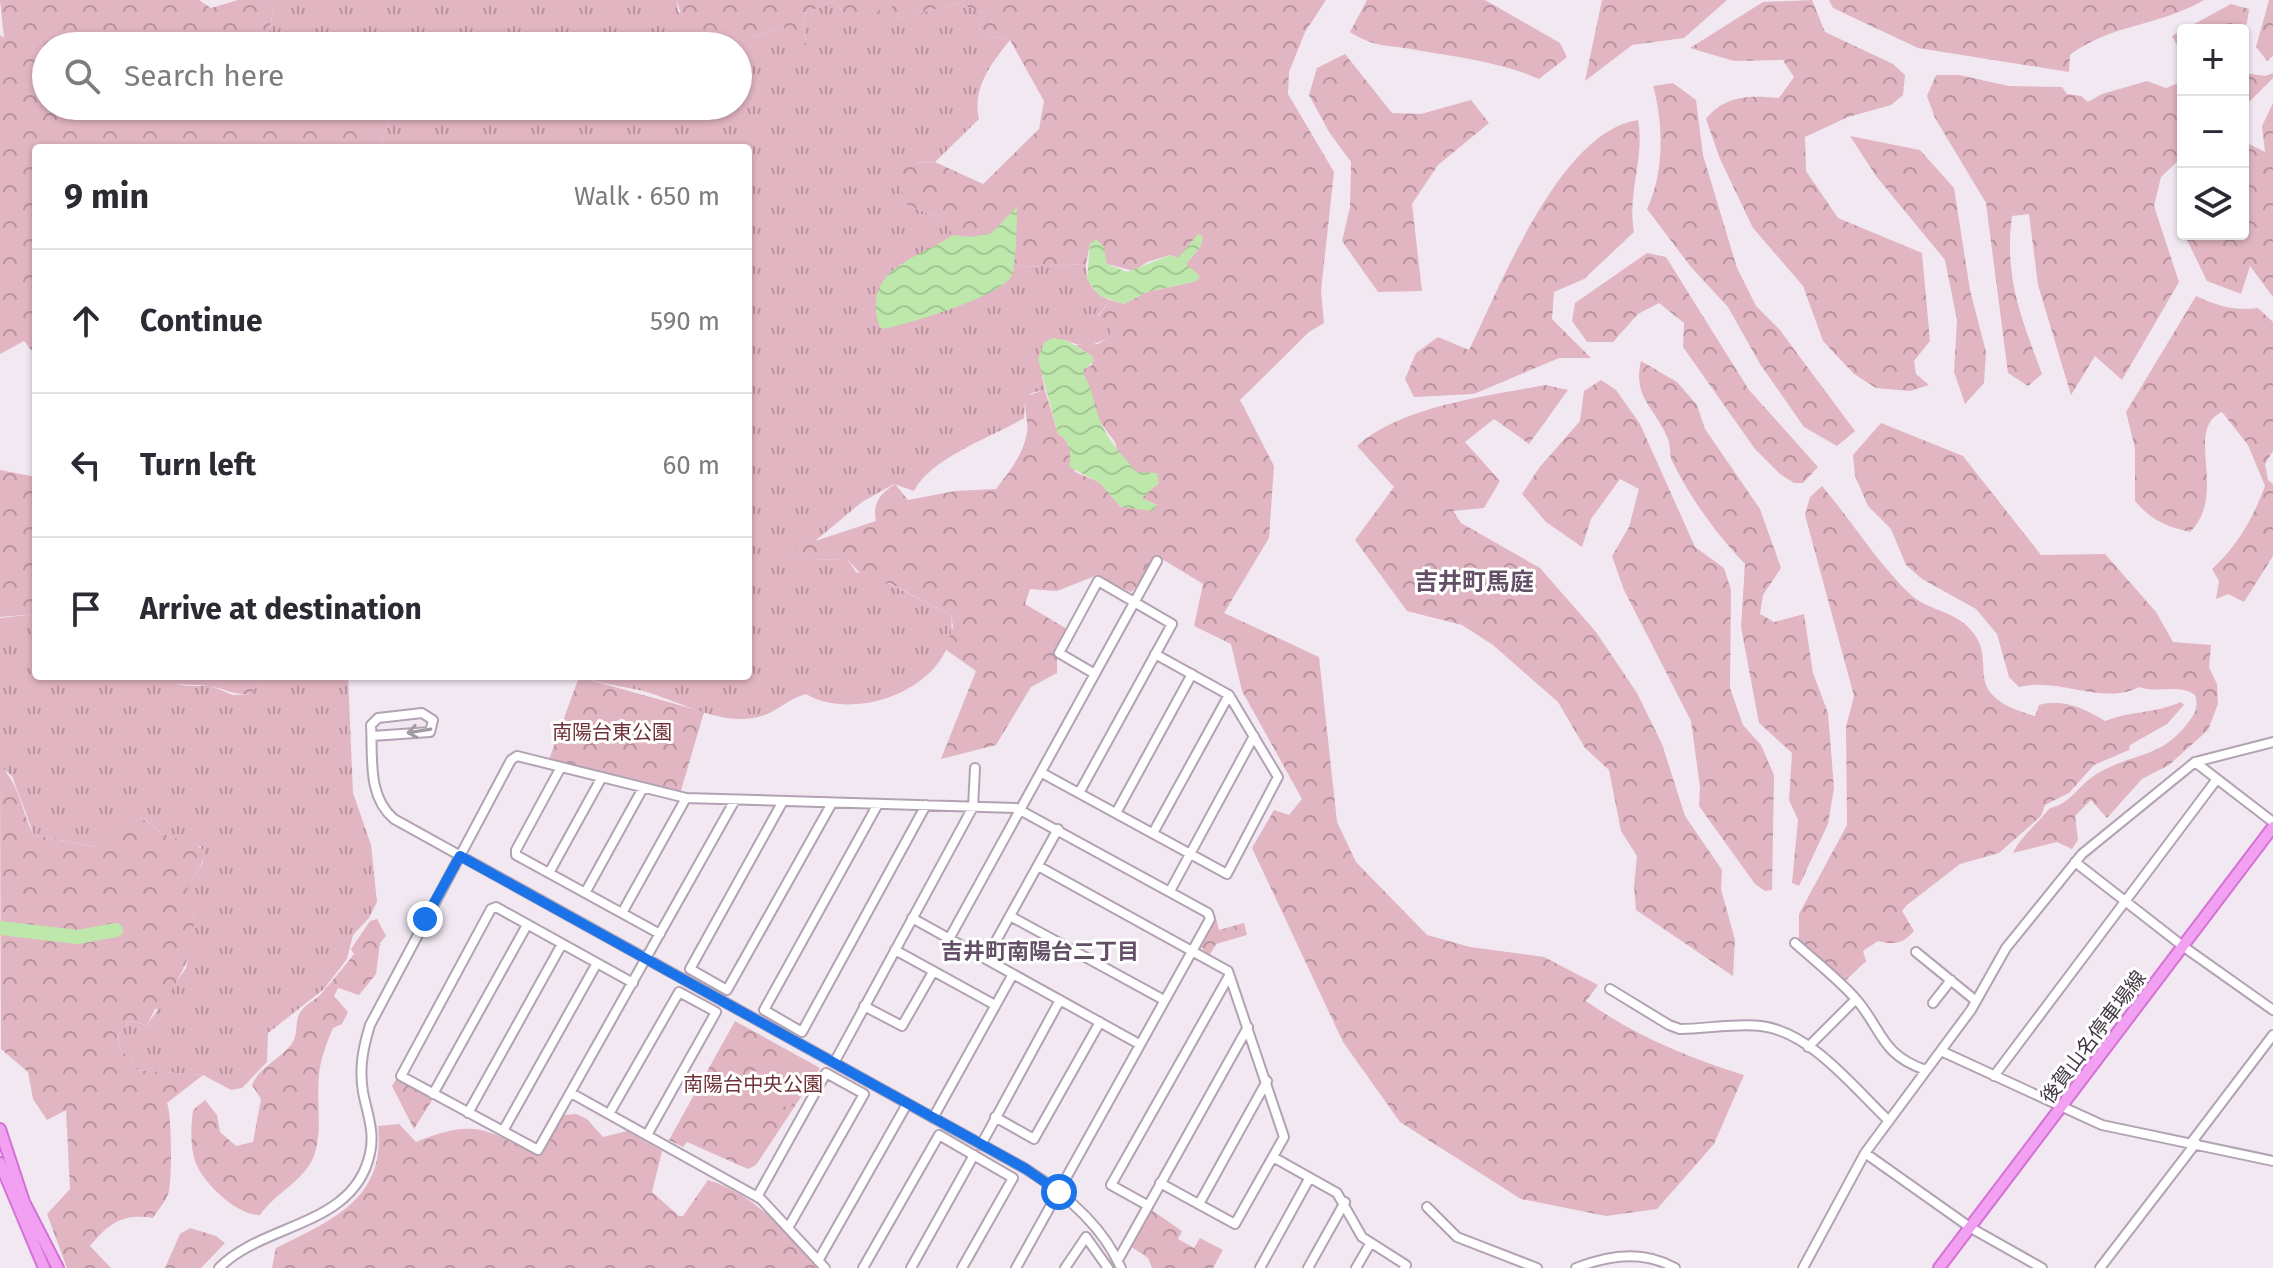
<!DOCTYPE html>
<meta charset="utf-8">
<style>
body{margin:0;font-family:"Fira Sans","Noto Sans JP",sans-serif;background:#f7f7f7;color:#2b2b33}
.controls{position:absolute;right:24px;top:24px;display:grid;overflow:hidden;border-radius:8px;box-shadow:0 2px 6px #0004}
.controls button{width:72px;height:72px;display:grid;place-items:center;padding:0;border:0;border-bottom:2px solid #e1e1e2;background:#fff;color:#2b2b33;font:40px sans-serif}
.stop{position:absolute;width:24px;height:24px;margin:-18px;border:6px solid #1a73e8;border-radius:50%;background:#fff}
.stop.end{background:#1a73e8;border-color:#fff;box-shadow:0 2px 8px #0008}
.list{margin:0;padding:0;list-style:none}
h2{display:flex;justify-content:space-between;align-items:center;height:104px;margin:0;padding:0 32px;font-size:34px}
h2 small{font-size:26px;font-weight:400;color:#7c7c81}
.list li{display:grid;grid-template-columns:52px 1fr auto;gap:24px;align-items:center;box-sizing:border-box;height:144px;padding:0 32px;border-top:2px solid #e1e1e2}
.list b{display:block;font-size:30px;white-space:nowrap}
.list em{font-size:26px;font-style:normal;color:#7c7c81}
.icon{flex:none;width:44px;height:44px;fill:none;stroke:currentColor;stroke-width:2;stroke-linecap:round;stroke-linejoin:round}
.map{position:relative;flex:none;width:2273px;height:1268px;overflow:hidden}
.search{position:absolute;background:#fff;box-shadow:0 2px 6px #0004;left:32px;top:32px;width:720px;height:88px;display:flex;align-items:center;gap:20px;box-sizing:border-box;padding:0 28px;border-radius:44px;color:#7c7c81;font-size:30px}
.panel{position:absolute;background:#fff;box-shadow:0 2px 6px #0004;left:32px;top:144px;width:720px;height:536px;border-radius:8px}
.map>svg:first-child{display:block}
</style>
<div class="map">
<svg width="2273" height="1268" viewBox="0 0 2273 1268">
<defs>
<pattern id="grass-tufts" width="24" height="20" patternUnits="userSpaceOnUse" patternTransform="scale(2)"><rect width="24" height="20" fill="#e1b5c1"/><path d="M3 7l-1-3M5 7V3M7 7l1-3M15 17l-1-3M17 17v-4M19 17l1-3" fill="none" stroke="#b8949e"/></pattern>
<pattern id="forest-crowns" width="20" height="18" patternUnits="userSpaceOnUse" patternTransform="scale(2)"><rect width="20" height="18" fill="#e1b5c1"/><path d="M2 6a3 3 0 1 1 6 0M12 15a3 3 0 1 1 6 0" fill="none" stroke="#b8949e"/></pattern>
<pattern id="water-waves" width="16" height="10" patternUnits="userSpaceOnUse" patternTransform="scale(2)"><rect width="16" height="10" fill="#bde7ab"/><path d="M0 5q4-4 8 0t8 0" fill="none" stroke="#a4c794"/></pattern>
</defs>
<rect width="100%" height="100%" fill="#f2e8f2"/>
<path fill="url(#grass-tufts)" d="M267,0H677L678,12L752,38L782,26L806,44L804,14L834,0L843,12L892,0V20L960,3L986,15L978,27L987,35L1010,40C991,64 972,88 979,119L935,162L916,163L907,205L944,220H1017L1012,262L1024,267L1086,264C1085,282 1094,294 1110,300L1098,316L1109,323L1111,336C1097,345 1082,349 1066,340L1042,376L1045,390L1031,393L1025,402L1024,418C992,437 930,458 914,491L894,484L862,502L815,541H796V553L809,559L848,560L856,572L888,583L951,615C961,684 858,725 806,694C789,698 778,711 762,716C723,728 680,701 643,691C621,686 598,683 576,676H748V148H379L389,121L385,106H738V46H272L268,36L274,8Z
M36,614V676H127L187,686H211L233,695L252,694L260,676H348L353,793L371,845L377,902L369,918L353,935L347,959L324,989L268,1033L267,1062L242,1088L231,1090L203,1075L136,1070L132,1058L121,1051L118,1036L129,1021L147,1025L186,968L194,919L185,899L187,888L203,863L201,847L163,835L145,819L140,818L96,847L34,835L12,776L0,766V618Z"/>
<path fill="url(#forest-crowns)" d="M0,0H199L211,8L238,0H267L274,7L268,36L272,46H46V106H385L389,121L379,148H36V356L24,341L0,354V35L4,38Z
M677,0H891L874,15L843,12L834,0L804,14L806,46L782,26L752,38L688,41Z
M892,0H1326L1305,32L1289,72L1288,94L1334,172L1321,291L1324,323L1309,332L1240,400L1274,466L1269,538L1224,613L1319,657L1337,822L1356,862L1427,935L1470,947L1544,957L1598,985L1586,1001C1634,1035 1688,1058 1744,1075L1714,1144L1657,1209L1606,1216L1521,1199L1400,1122L1343,1042L1252,848L1274,810L1289,815L1302,799L1242,691L1231,644L1194,626L1203,584L1162,559L1131,592L1095,576L1057,591L1030,589L1025,604L1067,629L1057,655V673L1031,687L996,745L941,759L976,671L945,649L953,627L951,615L889,583L871,585L848,560L809,559L796,553V541L805,532L815,541L876,521C872,503 881,493 895,484L908,500L955,491L996,489C1009,472 1023,455 1027,433C1029,422 1023,409 1026,396L1045,390L1058,434C1071,441 1072,458 1075,472L1099,482L1121,507L1157,505L1142,498L1159,483L1137,472L1118,453L1115,442L1100,422L1084,375V369L1092,365V356L1075,345L1098,344L1111,336L1109,323L1098,317L1110,300L1124,304L1147,292L1197,281L1186,264L1201,246L1178,258L1171,255L1147,262L1134,271L1107,264L1090,244L1086,264L1024,267L1012,262L1017,220L1010,214C1002,227 988,239 972,237C964,237 962,233 953,235L944,220L907,205L897,181L906,164L935,162L983,184L1039,129L1044,101L1010,40L987,35L978,27L986,15L960,3L892,20Z
M1367,0H1485L1560,43L1567,57L1539,79C1502,62 1456,57 1416,50C1387,44 1378,49 1350,32Z
M1602,0H1727L1684,38L1632,45L1585,81Z
M1812,0L1825,32L1893,64L1905,75L1903,95L1891,105L1848,117L1805,137L1806,171L1838,218L1922,253L1930,341L1914,361L1916,374L1929,385L1910,391L1876,388L1854,374L1823,341L1803,286L1753,228L1720,159L1706,119C1724,95 1752,95 1779,98L1794,77L1783,60L1734,61L1690,48L1763,2Z
M1829,0H2204C2160,26 2110,24 2070,55L2069,72L1918,48L1833,8Z
M2269,0H2273V56L2267,61L2256,47Z
M2231,4L2249,9L2247,23L2240,30H2183V46L2177,45L2172,36Z
M1345,54L1392,113L1421,114L1471,100L1489,123L1438,165L1412,204L1422,291L1378,292L1342,241L1350,207L1351,162L1329,132L1309,95L1317,68Z
M2243,73L2265,76L2273,73V78L2243,108Z
M1936,75H1959L2009,86L2062,87L2067,94L2081,96L2088,102L2102,94L2147,81L2166,88L2183,81V156L2161,177L2154,206L2179,282L2122,380L2095,356L2071,395L2038,285L2029,214L2012,216C2004,278 2021,317 2042,374L2028,386L2008,373L1986,203L1935,118L1927,96Z
M1673,83L1696,100L1703,155L1737,268L1756,306L1779,329L1855,431L1837,446L1804,427L1760,364L1728,307L1691,267L1647,209C1664,174 1664,124 1653,86Z
M2273,103V297L2250,266L2241,294L2207,281L2184,234H2243V141L2265,152L2262,126Z
M1638,120C1645,158 1627,192 1634,232L1584,279L1554,292L1552,319L1591,358H1559L1474,394L1414,397L1405,379L1416,353L1438,337L1469,350C1501,285 1560,131 1638,120Z
M1850,136L1920,150L1954,188L1970,290L1986,352L1984,383L1965,404L1954,372L1957,320L1945,260L1876,176Z
M1647,253L1666,257L1749,390L1818,467L1803,483H1794L1780,474L1755,449L1683,347L1684,323L1659,303L1638,314L1613,342H1587L1572,321L1575,303Z
M2196,296C2217,306 2235,311 2258,308L2273,322V451L2265,464L2268,480L2273,484V556L2244,602L2228,594L2216,599L2219,581L2212,569C2238,545 2252,520 2265,486L2248,445L2222,412C2183,430 2229,493 2190,532C2165,526 2151,520 2135,501V448L2126,412Z
M1641,361L1677,382L1697,405L1705,429L1760,509L1781,568L1763,595L1760,614L1774,622L1804,614L1813,673L1828,713L1834,788L1828,824L1799,886L1792,883L1798,820L1789,800L1792,753L1759,723L1741,627L1745,564C1718,536 1691,499 1673,463C1669,456 1671,447 1668,439C1656,408 1632,398 1641,361Z
M1601,380L1616,390L1640,424L1695,547L1724,568L1731,590L1730,688L1743,725L1761,745L1774,775L1772,890L1765,891L1755,884L1699,806L1700,787L1691,721L1624,590L1612,556L1629,527L1639,489L1620,479L1591,519L1582,547L1546,522L1522,494L1539,468L1580,421L1584,391Z
M1545,385L1568,390L1529,444L1494,419L1465,442L1500,481L1484,508L1453,511L1461,523L1540,568L1596,632L1637,693L1662,744L1685,816L1722,870L1721,889L1735,940L1733,976L1636,910L1634,887L1637,856L1621,831L1609,770L1585,748L1558,702L1493,645L1462,625L1407,611L1355,540L1394,487L1357,446C1401,406 1487,396 1545,385Z
M1881,423L1963,456L2041,555L2105,554L2156,612L2173,642L2211,645L2209,667L2217,684L2218,704L2208,730L2169,765L2142,779L2107,818L2091,800L2075,816L2078,840L2072,849L2057,842L2013,853C2022,835 2038,823 2050,808C2070,804 2078,786 2095,775C2129,753 2159,760 2187,724C2195,714 2199,707 2195,695C2179,683 2159,694 2139,687C2103,706 2059,677 2019,687L2009,677L1997,634L1976,609L1922,579L1906,565L1891,529L1868,506L1855,476L1853,455Z
M0,470L36,477V614L0,617Z
M1822,486C1852,521 1877,563 1911,595C1928,610 1953,611 1969,628C2003,662 1953,693 2035,716L2039,705C2063,698 2085,709 2105,721C2130,711 2157,713 2181,702L2184,705L2167,724L2130,745L2129,750L2094,765L2069,793L2045,805L2041,816L1999,853L1960,864L1907,905L1902,911L1914,931C1903,944 1894,945 1878,941L1863,951L1866,961L1845,981L1799,939V914L1847,825L1846,727L1854,696L1805,515L1810,497Z
M127,676H260L252,694C230,695 227,689 209,686C187,683 146,687 127,676Z
M579,677L704,712L680,794L548,762Z
M0,766C20,783 21,812 34,835L95,847L140,818C149,820 153,828 161,833C175,841 193,840 204,851C205,867 191,877 187,891C183,903 193,910 194,921C195,948 184,971 170,992L173,1000L169,1008L155,1009L147,1025L129,1021L118,1036L121,1051L132,1058L136,1070L203,1075L167,1103C172,1115 172,1176 169,1191C167,1200 158,1210 153,1218C123,1213 109,1223 90,1246L111,1268H67L47,1214L70,1189L66,1110L47,1120L33,1099L28,1072L1,1049Z
M1216,918L1219,930L1244,923L1247,935L1216,944L1209,956L1200,946Z
M377,919L386,936L380,943L376,974L359,995L338,988L334,996L348,1012L342,1024L333,1028C327,1042 320,1060 319,1075C316,1103 323,1129 314,1156C305,1180 274,1194 260,1215C237,1216 202,1182 195,1161C190,1146 191,1125 193,1110L205,1100L217,1115L220,1132L236,1146L253,1142L261,1099L252,1085C260,1066 279,1060 291,1045C300,1033 293,1020 302,1010C307,1003 316,1000 321,994C332,981 344,967 354,954L351,949L370,921Z
M735,1021L820,1068L756,1165L748,1169L687,1142L683,1147L669,1140Z
M398,1076L434,1097L414,1129L392,1086Z
M576,1114L587,1119L603,1137L627,1131L662,1151L652,1192L679,1216H683L708,1180C757,1195 785,1232 819,1268H272L276,1248C332,1220 386,1199 378,1126L399,1124L416,1142C474,1119 484,1128 537,1155L564,1115Z
M1150,1209L1182,1231L1178,1239L1194,1248L1200,1238L1223,1250L1213,1268H1152L1148,1258L1130,1246Z
M190,1228L216,1236L225,1243L201,1268H165L180,1234Z"/>
<path fill="#e1b5c1" d="M770,1054L808,1076L789,1109L751,1087Z"/>
<path fill="url(#water-waves)" d="M1017,207C1017,220 1016,266 1012,275C1003,296 908,324 883,329L879,326C862,268 916,260 953,235L971,237L991,233Z
M1198,234L1203,236L1201,246L1186,264L1200,276L1197,281L1147,292L1124,304L1100,296L1087,280L1090,244L1096,239L1104,247L1107,264L1127,272L1171,255L1178,258Z
M1053,338L1066,340L1092,356L1094,361L1084,369V375C1092,389 1094,403 1099,418C1106,438 1123,457 1137,472L1157,473L1159,483L1142,498L1157,505L1153,511L1121,507L1099,482L1069,467C1071,454 1071,441 1058,434L1038,359L1044,342Z"/>
<g fill="none" stroke-linecap="round" stroke-linejoin="round">
<path stroke="#bde7ab" stroke-width="14" d="M0,928L78,937L116,930"/>
<g stroke="#b2a2b3" stroke-width="12">
<path id="minor" d="M372,736L430,732L433,720L422,713L378,718L371,725C373,758 367,796 394,819L1026,1169C1064,1193 1103,1226 1121,1268
M2195,762L2273,822
M561,767L516,850V855L660,934
M1042,773L1227,874L1278,777L1229,695L1155,654
M1079,793L1172,624L1098,581L1059,653L1095,674
M783,801L690,969L727,990L832,803
M878,804L764,1010L802,1032L926,805
M1116,813L1192,674
M1153,833L1229,695
M2075,862L2184,947L2273,1010
M1038,866L1228,971L1284,1137L1235,1224L1160,1183
M549,873L602,777
M1170,891L1254,736
M585,893L643,788
M622,913L686,798
M1010,916L1164,1000
M912,918L1139,1044
M949,939L1157,561
M1795,943C1815,961 1837,978 1855,998C1882,1028 1880,1055 1926,1070
M895,950L995,1005
M1916,952L1976,1001
M986,959L1058,829
M633,983L496,907L491,909L401,1076L538,1150L735,800
M1610,989L1669,1025L1680,1029C1706,1029 1735,1023 1761,1026C1811,1032 1854,1088 1889,1121
M1933,1003L1951,980
M864,1006L902,1026L933,972
M1808,1047L1856,999
M1941,1051L2102,1125L2273,1161
M834,1063L973,807L975,768
M1994,1076L2217,779
M571,1093L761,1199L825,1268
M433,1094L527,925
M468,1113L562,944
M609,1114L679,992L716,1012L647,1135
M995,1117L1034,1139L1100,1022
M933,1118L1013,974
M503,1131L597,963
M2191,1143L2273,1035
M981,1145L1060,1000
M1865,1153L1971,1228L2042,1268
M1273,1157L1337,1193L1362,1237L1406,1265L1404,1268
M757,1197L826,1073L864,1094L788,1228
M1199,1204L1267,1081
M1147,1205L1111,1185L1229,976
M1427,1207L1457,1237L1537,1268
M1118,1260L1248,1027
M818,1261L907,1104
M219,1268C262,1223 355,1227 370,1153C375,1132 367,1113 363,1092C359,1068 363,1048 370,1025L511,760L517,756L686,798L1016,808L1208,913L1210,919L1016,1268
M863,1268L939,1135L1013,1178L962,1268
M911,1268L974,1155
M1065,1268L1086,1237L1108,1268
M1260,1268L1309,1179
M1308,1268L1345,1202
M1356,1268L1370,1244
M1576,1268C1608,1255 1644,1250 1675,1268
M1803,1268L1865,1153L1971,1010L2006,948L2082,854L2195,762L2273,742
M2100,1268L2196,1143"/>
</g>
<g stroke="#d472d5" stroke-width="14">
<path id="major" d="M0,1129L24,1202L58,1268
M0,1163L44,1268
M1939,1268L2273,827"/>
</g>
<use href="#minor" stroke="#fff" stroke-width="8"/>
<use href="#major" stroke="#f2a0f2" stroke-width="10"/>
</g>
<defs><path id="oneway-shaft" d="M-6 0H5M1.5-3L5.5 0L1.5 3" fill="none" stroke-width="1.6" stroke-linecap="round" stroke-linejoin="round" transform="scale(2)"/></defs>
<use stroke="#a19ba2" href="#oneway-shaft" transform="translate(419 731) rotate(171)"/>
<g fill="none" stroke-linecap="round" stroke-linejoin="round">
<path stroke="#1a73e8" stroke-width="10" d="M425,919L460,856L1026,1169L1059,1192"/>
</g>
<g text-anchor="middle" dominant-baseline="central" stroke-width="6" stroke-linejoin="round" paint-order="stroke">
<g font-size="20" fill="#6f3137" stroke="#fff">
<text x="612" y="732">南陽台東公園</text>
<text x="753" y="1084">南陽台中央公園</text>
</g>
<g font-size="20" fill="#433744" stroke="#fff">
<text transform="translate(2093 1037) rotate(-53)">後賀山名停車場線</text>
</g>
<g font-size="22" font-weight="bold" fill="#635066" stroke="#fff">
<text x="1040" y="951">吉井町南陽台二丁目</text>
</g>
<g font-size="24" font-weight="bold" fill="#635066" stroke="#fff">
<text x="1474" y="582">吉井町馬庭</text>
</g>
</g>
</svg>
<div class="controls">
<button>+</button>
<button>−</button>
<button><svg class="icon" aria-label="layers" viewBox="0 0 24 24"><path d="M12 4l9 5-9 5-9-5zM3 14l9 5 9-5"/></svg></button>
</div>
<div class="stop" style="left:1059px;top:1192px"></div>
<div class="stop end" style="left:425px;top:919px"></div>
<div class="search"><svg class="icon" aria-label="search" viewBox="0 0 24 24"><circle cx="10" cy="10" r="6"/><path d="M15 15l6 6"/></svg>Search here</div>
<section class="panel">
<h2>9 min<small>Walk · 650 m</small></h2>
<ul class="list">
<li><svg class="icon" aria-label="ahead" viewBox="0 0 24 24"><path d="M12 20V5M6 11l6-6 6 6"/></svg><div><b>Continue</b></div><em>590 m</em></li>
<li><svg class="icon" aria-label="left" viewBox="0 0 24 24"><path d="M17 20v-9H6M10 6l-5 5 5 5"/></svg><div><b>Turn left</b></div><em>60 m</em></li>
<li><svg class="icon" aria-label="arrive" viewBox="0 0 24 24"><path d="M6 21V4h12l-3 4 3 4H6"/></svg><div><b>Arrive at destination</b></div></li>
</ul>
</section>
</div>
